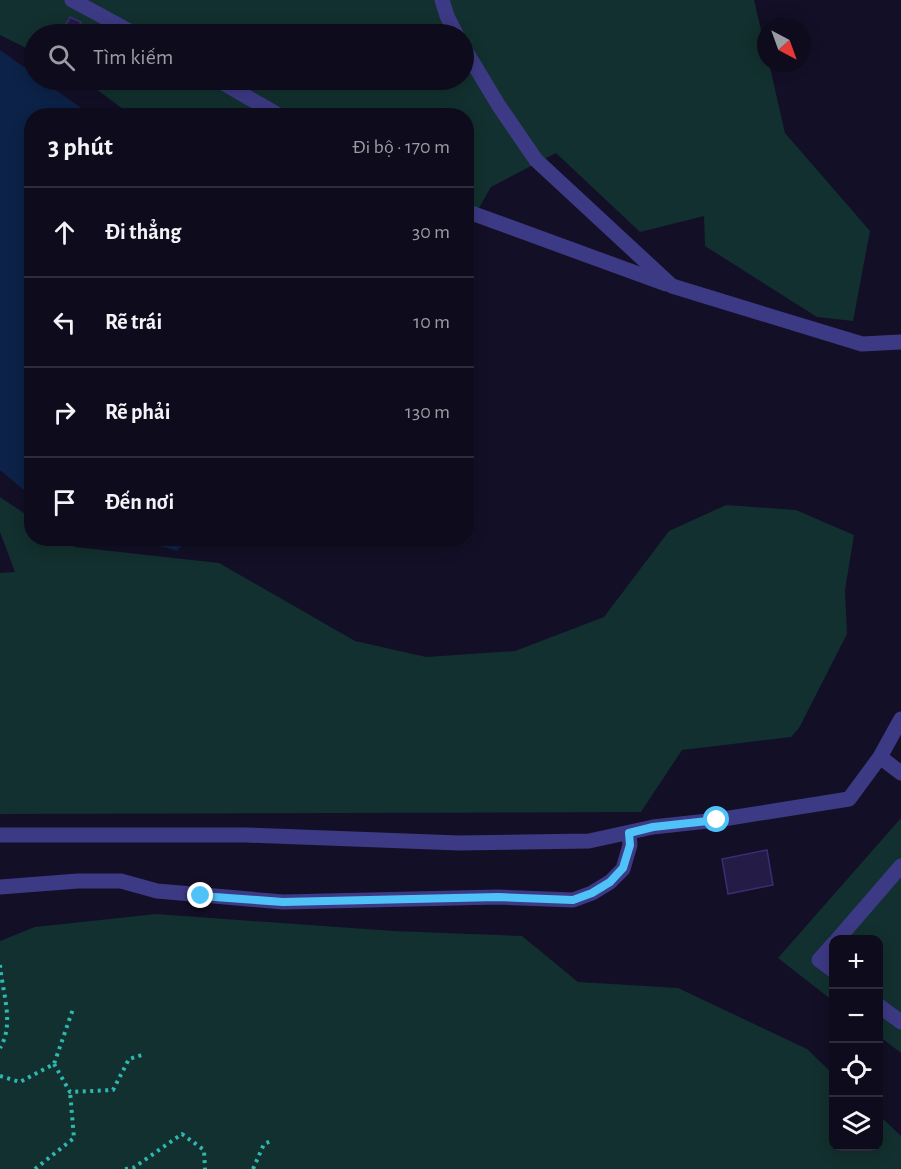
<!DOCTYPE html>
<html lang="vi">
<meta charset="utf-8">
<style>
body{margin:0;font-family:"Alegreya Sans",sans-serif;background:#1c1929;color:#f1f3f6}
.controls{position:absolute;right:18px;bottom:18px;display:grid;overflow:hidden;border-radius:12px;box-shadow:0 3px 15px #0003}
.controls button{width:54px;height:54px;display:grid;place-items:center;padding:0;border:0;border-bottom:2px solid #2e2b3b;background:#0e0b1c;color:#f1f3f6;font:30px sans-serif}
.compass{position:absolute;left:757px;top:18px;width:54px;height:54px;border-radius:50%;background:#0e0b1c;box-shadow:0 3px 15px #0003;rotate:139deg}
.stop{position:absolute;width:18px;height:18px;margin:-14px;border:4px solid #4fc3f7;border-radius:50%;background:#fff}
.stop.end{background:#4fc3f7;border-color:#fff;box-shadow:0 2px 6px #0008}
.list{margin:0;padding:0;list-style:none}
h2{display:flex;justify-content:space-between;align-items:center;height:78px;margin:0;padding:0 24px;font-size:26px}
h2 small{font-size:20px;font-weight:400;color:#9b9ba3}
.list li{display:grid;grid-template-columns:39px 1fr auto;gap:18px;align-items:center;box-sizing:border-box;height:90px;padding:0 24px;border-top:2px solid #2e2b3b}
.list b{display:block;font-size:22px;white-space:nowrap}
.list em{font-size:20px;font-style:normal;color:#9b9ba3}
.icon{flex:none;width:33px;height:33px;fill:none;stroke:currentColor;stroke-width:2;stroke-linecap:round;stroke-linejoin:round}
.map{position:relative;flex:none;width:901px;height:1169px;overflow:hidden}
.search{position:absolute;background:#0e0b1c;box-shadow:0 3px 15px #0003;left:24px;top:24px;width:450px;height:66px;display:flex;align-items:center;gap:15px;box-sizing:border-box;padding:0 21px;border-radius:33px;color:#9b9ba3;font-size:22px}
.panel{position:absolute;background:#0e0b1c;box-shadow:0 3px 15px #0003;left:24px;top:108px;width:450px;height:438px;border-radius:24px}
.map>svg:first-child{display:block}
</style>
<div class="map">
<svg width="901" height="1169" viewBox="0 0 901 1169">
<rect width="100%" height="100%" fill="#130f26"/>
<path fill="#12302f" d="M0,0H754L766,51V63H769L785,133L870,231L853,321L817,317L705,246L704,216L640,232L556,153L491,187L467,229L466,116L131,115L84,80H464V34H34V52L0,35Z
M0,497L31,518L32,538L62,539L75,547L219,563L355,641L426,657L515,651L604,617L669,531L726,505L796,510L854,535L845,590L847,634L799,728L791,737L682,750L641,812L0,814V573L15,572L0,532Z
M901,818V1053L879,1036L878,940H834L833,1001L778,958Z
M156,914L394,931L522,936L578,982L678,988L807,1049L833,1074L834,1146H878L879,1115L901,1136V1169H0V941L35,927Z"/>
<path fill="#0c2248" d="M0,50L34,74V80H42L91,115L32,116L31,496L0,470Z
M136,539L187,538V539L177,551Z"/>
<path fill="#241b47" stroke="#3b2d73" stroke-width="1.5" d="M70,17L81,22L75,33L65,26Z
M767,850L773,885L728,894L722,859Z"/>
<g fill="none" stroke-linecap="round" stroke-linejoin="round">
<path stroke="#2fb8b0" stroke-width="4" stroke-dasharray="3 4.5" stroke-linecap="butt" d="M0,965C2,991 15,1024 0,1048
M54,1064L70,1092L113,1090L129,1059L145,1054
M0,1076L20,1082L54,1064L73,1009
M35,1169L74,1138L70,1092
M125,1169L133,1168L182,1134L204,1150L205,1169
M253,1169L264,1144L271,1141"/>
<path stroke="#3d3a85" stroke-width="15" d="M72,0L135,34
M442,0L447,16L456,34
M464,48L499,106L536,160L672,286L862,344L901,342
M218,80L280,116
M466,211L666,284
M880,757L901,773
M0,835H246L459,843L589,841L653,827L717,820L849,799L880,757L901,719
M0,887L78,881H121L157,891L283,902L498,897L573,900L592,893L610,882L623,869L630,845L629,833
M837,940L901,866
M834,943L819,960L834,971
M878,1005L901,1022"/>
</g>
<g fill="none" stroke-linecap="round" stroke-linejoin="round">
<path stroke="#4fc3f7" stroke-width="8" d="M201,896L283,902L498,897L573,900L592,893L610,882L623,868L630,845L629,833L653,827L717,820"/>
</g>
</svg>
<div class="controls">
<button>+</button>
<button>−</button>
<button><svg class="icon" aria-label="locate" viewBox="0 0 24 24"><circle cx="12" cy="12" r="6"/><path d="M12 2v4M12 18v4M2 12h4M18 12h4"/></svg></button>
<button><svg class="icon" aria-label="layers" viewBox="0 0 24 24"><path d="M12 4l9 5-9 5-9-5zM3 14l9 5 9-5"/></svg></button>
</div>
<svg class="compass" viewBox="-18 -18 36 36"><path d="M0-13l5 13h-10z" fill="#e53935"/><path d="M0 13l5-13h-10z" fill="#9b9ba3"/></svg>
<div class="stop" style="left:717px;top:820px"></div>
<div class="stop end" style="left:201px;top:896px"></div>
<div class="search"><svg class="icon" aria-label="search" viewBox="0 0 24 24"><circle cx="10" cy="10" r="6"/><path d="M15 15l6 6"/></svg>Tìm kiếm</div>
<section class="panel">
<h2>3 phút<small>Đi bộ · 170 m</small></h2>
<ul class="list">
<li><svg class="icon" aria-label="ahead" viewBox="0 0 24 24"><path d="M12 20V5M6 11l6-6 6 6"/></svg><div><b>Đi thẳng</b></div><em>30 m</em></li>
<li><svg class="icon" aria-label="left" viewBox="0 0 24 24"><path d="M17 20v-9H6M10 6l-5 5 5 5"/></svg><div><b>Rẽ trái</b></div><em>10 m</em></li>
<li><svg class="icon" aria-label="right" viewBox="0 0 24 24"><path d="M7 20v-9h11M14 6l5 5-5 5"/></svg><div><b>Rẽ phải</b></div><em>130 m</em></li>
<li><svg class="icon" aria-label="arrive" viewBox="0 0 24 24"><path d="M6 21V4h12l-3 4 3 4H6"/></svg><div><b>Đến nơi</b></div></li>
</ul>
</section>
</div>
